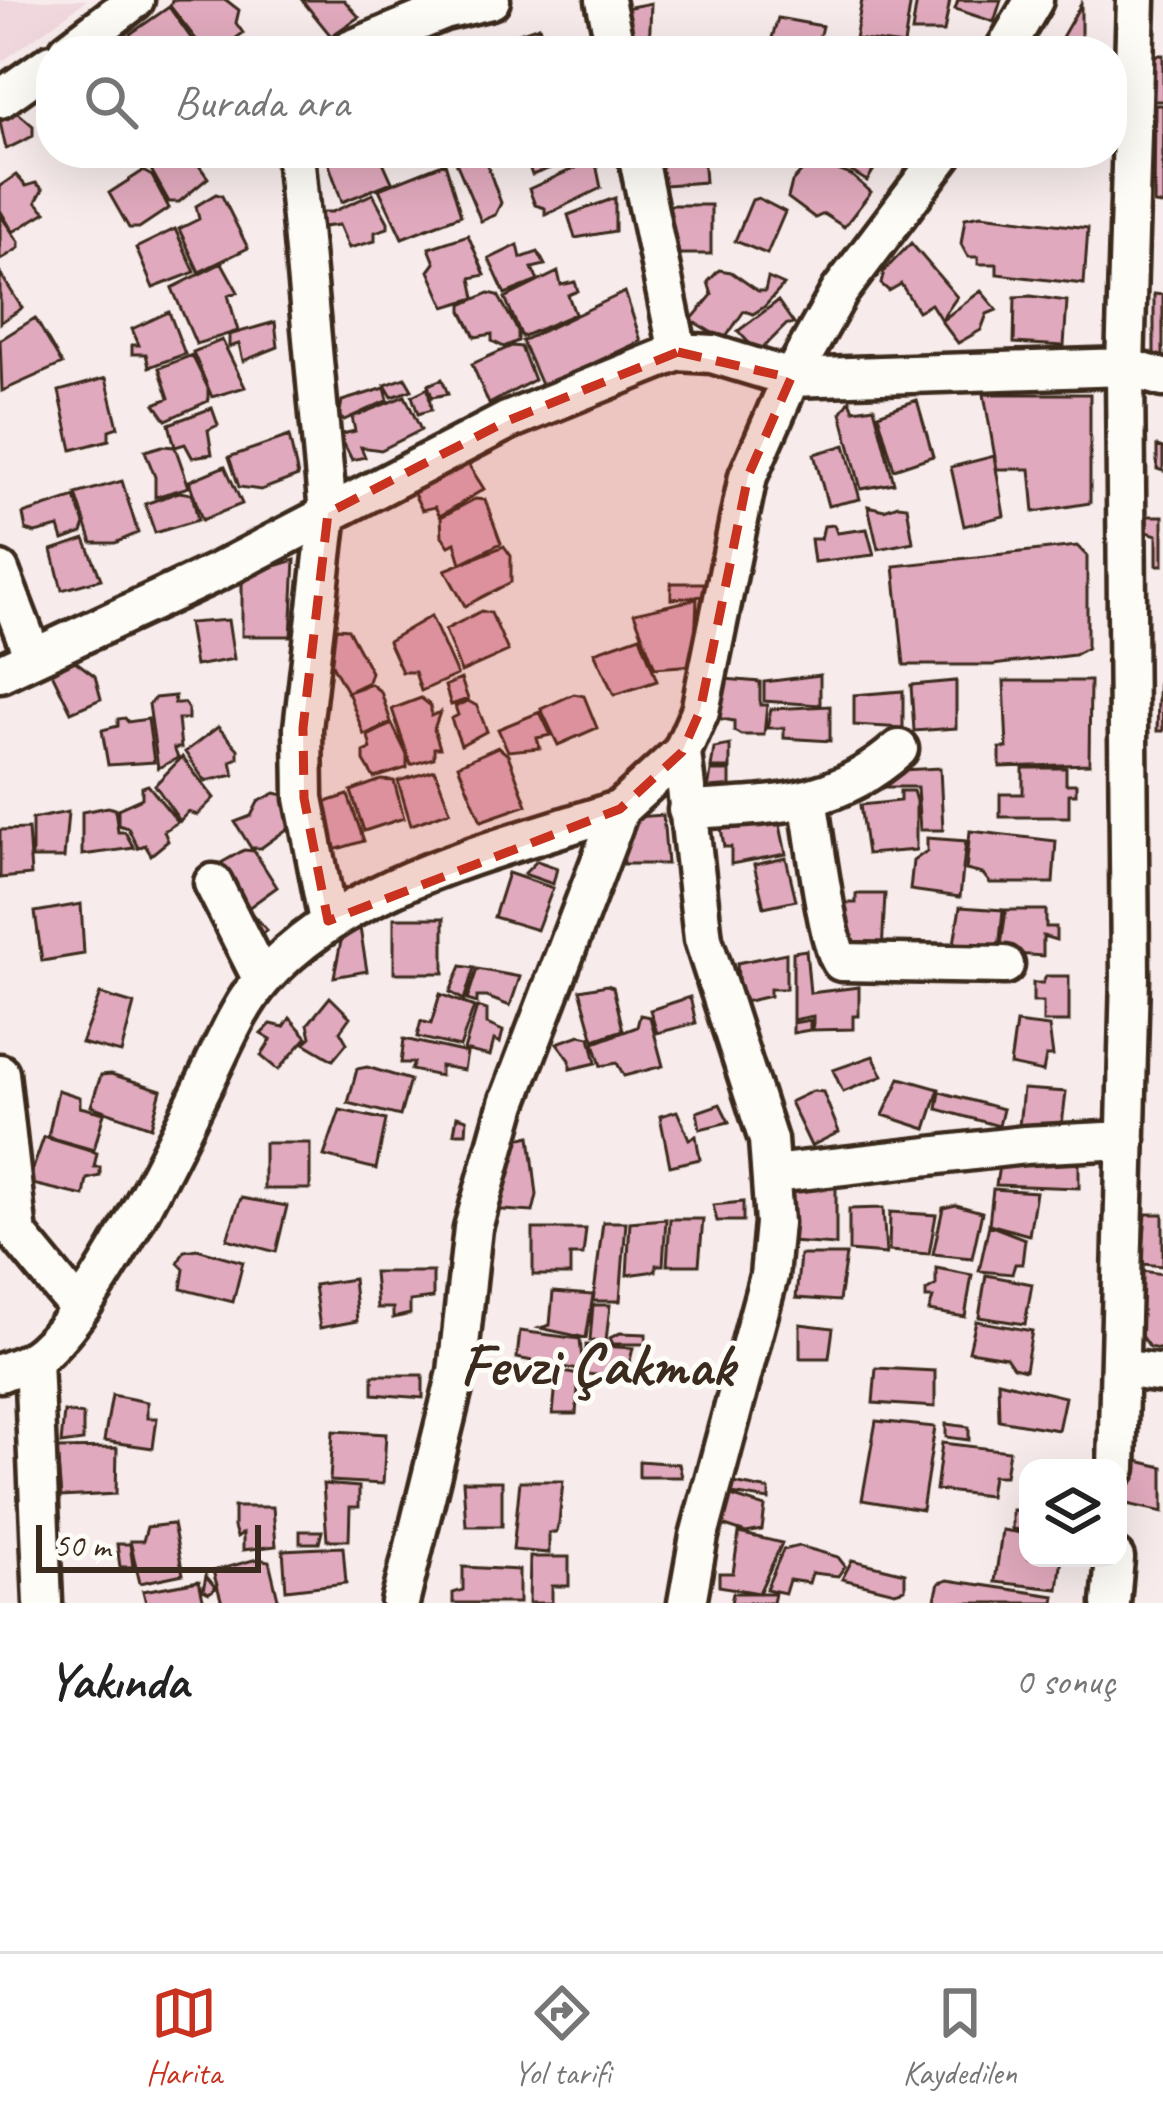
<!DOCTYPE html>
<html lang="tr">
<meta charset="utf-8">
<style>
body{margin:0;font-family:Caveat,sans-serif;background:#f6f6f6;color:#222}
.controls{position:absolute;right:36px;bottom:36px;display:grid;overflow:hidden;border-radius:24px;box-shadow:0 12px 48px #0002}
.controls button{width:108px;height:108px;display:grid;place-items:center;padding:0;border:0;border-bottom:3px solid #e0e0e0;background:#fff;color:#222;font:60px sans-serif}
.scale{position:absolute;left:36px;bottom:30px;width:225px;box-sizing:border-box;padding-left:12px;border:6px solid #3b2a1e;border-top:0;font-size:33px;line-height:42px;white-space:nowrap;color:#3b2a1e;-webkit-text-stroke:9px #fdfcf7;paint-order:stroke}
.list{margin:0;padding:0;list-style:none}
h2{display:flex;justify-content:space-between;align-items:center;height:156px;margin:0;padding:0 48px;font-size:51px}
h2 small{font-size:39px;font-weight:400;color:#767676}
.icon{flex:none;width:66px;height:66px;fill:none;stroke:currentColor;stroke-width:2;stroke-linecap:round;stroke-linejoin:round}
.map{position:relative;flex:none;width:1163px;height:1603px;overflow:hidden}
.search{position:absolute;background:#fff;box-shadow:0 12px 48px #0002;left:36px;right:36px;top:36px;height:132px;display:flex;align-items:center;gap:30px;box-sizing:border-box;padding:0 42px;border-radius:48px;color:#767676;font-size:45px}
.sheet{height:348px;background:#fff}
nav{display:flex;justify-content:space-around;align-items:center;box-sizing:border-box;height:168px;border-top:3px solid #e0e0e0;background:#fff;font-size:33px;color:#767676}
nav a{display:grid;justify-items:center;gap:6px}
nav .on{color:#c8321e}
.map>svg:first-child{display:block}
</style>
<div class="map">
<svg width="1163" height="1603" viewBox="0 0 1163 1603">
<rect width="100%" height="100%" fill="#f7ebeb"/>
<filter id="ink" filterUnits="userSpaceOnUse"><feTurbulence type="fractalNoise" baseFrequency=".00833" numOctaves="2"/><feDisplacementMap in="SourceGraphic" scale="24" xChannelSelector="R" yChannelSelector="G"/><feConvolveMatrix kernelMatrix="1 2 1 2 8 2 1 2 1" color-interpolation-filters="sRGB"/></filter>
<g filter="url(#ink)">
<path fill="#f0d7dd" d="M0,0H87L0,63Z"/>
<path fill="#e1a9bd" stroke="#3b2a1e" stroke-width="3" d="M172,0H226L239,10L236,23L243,33L219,51H205L170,6Z
M302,0H344L359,17L331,36Z
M862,0H911L904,45L855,39Z
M917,0H950L944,32H912Z
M958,0H1001L994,22L955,9Z
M651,3L649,51H623L615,10Z
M1081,4V51H1054Z
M169,7L200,51H127L123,43L133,40L130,34Z
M778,18L822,26L816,51H768Z
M539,26L546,51H499V40Z
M1152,55H1163V101H1151Z
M1155,105H1163V205L1154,204Z
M16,111L33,126V136L6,149L0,122Z
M168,153H190L208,178L179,202H169L149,166Z
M333,153H379L392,182L342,202L326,156Z
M432,153H460L442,162Z
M468,153L485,159L501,203L495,215L481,221L456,162Z
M524,153H584L585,155L532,175Z
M659,153H703L705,182L665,185L658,172Z
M716,153H760L758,162Z
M821,153H884L867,181Z
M1005,153H1081V165Z
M595,159L601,188L545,215V208L535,205L529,189Z
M812,160L851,175L871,192L844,227L824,214L815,218L788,198L792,182Z
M445,163L461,215L402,238L379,189Z
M143,171L152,176L169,208L139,228H129L109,193Z
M16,175L26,186L36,183L43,189L36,202L46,212L13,232L0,210V186Z
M216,194L222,196L248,248L199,272L179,229L199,219L196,206Z
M373,194L388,222V228L375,232V241L349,248L339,225L315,228V212H332Z
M615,198V231L575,238L568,215Z
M758,198L785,212L767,254L735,241L752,200Z
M665,205H711V254H665Z
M0,215L19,242V248L0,260Z
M981,215L1088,228L1084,284L997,274V264H978V257H968L961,244L965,218Z
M175,229L195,272L153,288L136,248Z
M468,235L485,275L471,278L475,298L445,307L429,271L435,263L429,248Z
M911,243L957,297L941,320L931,304L918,311L901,284L889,291L881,284L884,271Z
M518,245L521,258L538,252L545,265L532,268L538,281L505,294L489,259Z
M222,263L238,292L228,295L238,331L196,344L172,288Z
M719,270L731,272L758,291H765L768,278L784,285L764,307L753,314L744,311L724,340L691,320L712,295L708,282Z
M558,272L561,285L575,282L578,291L568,295L575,314L522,337L505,298Z
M0,273L22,308L0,323Z
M981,291L997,310L987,314L981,330L958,343L941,321Z
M625,292L641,341L542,387L522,341Z
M489,293L498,295L518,331V341L504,347L492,341V334L475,337L462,311V305Z
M1154,294L1163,295V357L1154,356Z
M1031,296L1067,301L1064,346L1014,343L1015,297Z
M778,301L794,324H787L758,353L738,331Z
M169,312L185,354L149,367L146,354H132V345H139L132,329Z
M35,318L62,364L2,391L0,340Z
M275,322L278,347L243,361L239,344L229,347V335Z
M222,340L245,387L212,397L193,352Z
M512,346L521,347L534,380L489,404L472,364Z
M192,355L208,388V401L166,420L155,404L169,398L159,368Z
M106,378L118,427L109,430V440L72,450L59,391Z
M405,378L412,390L392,397L385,385Z
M442,379L448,394L432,397L428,385Z
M385,388L388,400L344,420L339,417L342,401Z
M428,388L431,410L418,414L412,396Z
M984,394H1090V503L1034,512L1030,469H997Z
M405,396L421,430L381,450L361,447L365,457L352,460L342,440V434L355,431L352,417Z
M850,400L854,410L874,407L894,483L861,489L841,413Z
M917,400L933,456L894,469L878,414Z
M212,408L218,425L208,430L212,454L192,457L185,444L175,447L169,424Z
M289,436L298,476L261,490L239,487L229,457Z
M845,445L860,499L828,506L814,454Z
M162,446L175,447L189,487L155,497V477L145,451Z
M1157,446L1163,448V471L1157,469Z
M994,456L1004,516L964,526L951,467Z
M465,459L484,489L440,516L435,507L422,510L412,490Z
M225,466L242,504L202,520L189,481Z
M122,481L138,533L115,543H92L76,494Z
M179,492L192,494L198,520L155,533L145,504Z
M75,497L85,524L82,533L63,540L59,527L35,533L26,530L23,514Z
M475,499L485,500L501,543L461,563L455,543L449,546L442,536L441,517Z
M898,505L907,506L913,542L878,549L868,506L884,510Z
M1147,516H1163V565H1157V535L1147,532Z
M834,525L837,533L867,529L874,555L814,562L811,539H821L824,526Z
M85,539L101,579L62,590L52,550Z
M504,546L511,556V582L465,606L445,570Z
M1077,546L1087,556V648L1074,655L993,665H904L894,566Z
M295,560L291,636H242V576Z
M671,583H704V596L671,599Z
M697,599L694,665L655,668L634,613Z
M481,611L491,613L508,651L461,672L445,630Z
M431,616L457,675L421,691L415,672H402L388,641Z
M228,620L234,659L195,666L188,623Z
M338,628L348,629L371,672L368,682L347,692L325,652V636Z
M1160,635L1163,731H1157Z
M640,636L657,681L614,695L594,652Z
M75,661L95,676L101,699L71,712L52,673Z
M820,675V705L764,701V682Z
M461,679L468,699L451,705L445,686Z
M724,679L760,682V705H767L764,735H741L734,731V721L717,718Z
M956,681V728L914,731L911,685Z
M1004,681H1090L1089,764L1000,767V748H1007Z
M371,684L381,692L391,722L364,735L348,692Z
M903,691V728L854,725V695Z
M574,694L584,696L597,728L558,745L541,709Z
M175,696L174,703H184L188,709V719H178L181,748H174L178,758L158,768L149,704L155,698Z
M421,698L431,706V716L440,712L434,729L440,748H434V758L411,765L392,709Z
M468,701L477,706L487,731L461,745L451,719L458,715L455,706Z
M830,706V741L784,738V728H767L771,709Z
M540,712L551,735L537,738L540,748L508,751L498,729Z
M125,718L128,722L148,719L154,762L108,765L102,730L118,726V719Z
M392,724L407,755V768L374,778L364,761V752L371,749L368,736Z
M218,727L238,749V758L231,761L234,775L205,781L185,752Z
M730,745V768H711L714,748Z
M498,747L508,755L527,805L481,821L458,765Z
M182,757L214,798L197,815L188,812L180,821L155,785Z
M940,768L943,830H920L917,787H874L880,771Z
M1023,768H1066V784H1076V794H1069V817H1000V794H1023Z
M435,770L450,811L411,825L398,781Z
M711,771H730V794L707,797Z
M381,780L394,781L404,818L364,831L351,791Z
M148,785L178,822L164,831L168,841L151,855L145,845L138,848L128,828L118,825V809L142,798V787Z
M900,791H913L916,801V850L867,854L860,805L900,801Z
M275,793L284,795L291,809L288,819L294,824L261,848H251L235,822L251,816L258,802Z
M348,795L364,841L331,851L314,806Z
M108,807L115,809L118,832H125L134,848L82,855V812Z
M68,812L64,858H32V819Z
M663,815L667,864H624L621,818Z
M757,823L780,825L786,854L731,864V847H724L721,828Z
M28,829L31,875L0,878V830Z
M970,831L1056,841L1053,883H990L983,874L966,870Z
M927,838L966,841L960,897L910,890L913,861L927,851Z
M244,850L254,851L277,887L244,911L212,868Z
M786,858L796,900L764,907L754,865Z
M537,861L557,868L553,884L524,874Z
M508,873L553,888L537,930L494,917Z
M856,894H885L882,953H839V903H856Z
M81,904L84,954L42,961L35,912Z
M960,907L1003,910L999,950H953Z
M1006,910H1046V927H1056V940L1043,936V956L1000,953Z
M251,913L267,930L257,937L244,921Z
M394,918H444V973H394Z
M360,928L367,971L334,977L341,941L331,935Z
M806,950L810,993L859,987V1016H853V1029L813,1030V1016L793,1020V952Z
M786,953V989H770V996L740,1003L737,963Z
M461,966L474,968L464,1000L450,992Z
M477,969L520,977L510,1006L487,997H477V1003L467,1000Z
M1046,976H1069V1022H1043V1002H1033V983H1043Z
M607,985L613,987L623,1030L594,1040L580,990Z
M100,994L134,1004L121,1053L81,1043Z
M440,994L474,1007L460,1047L417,1037L421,1021L431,1024Z
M330,997L350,1017L340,1031L347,1043L333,1060L304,1043L311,1037L308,1024Z
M690,997L696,1023L657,1033L650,1010Z
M477,1007L487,1010V1024L503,1031L500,1043L494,1040L490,1056L464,1050Z
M640,1015L650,1017L663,1066L624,1076L617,1063L601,1066L594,1043L637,1027Z
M290,1018L307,1037L278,1070L261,1056L271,1040L261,1034L271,1024L284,1027Z
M810,1020V1030L793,1033V1023Z
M1016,1023L1049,1027L1053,1056H1046L1043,1072L1010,1065Z
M580,1035L590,1037L596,1063L570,1069V1060L557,1043Z
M404,1039L467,1053L464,1070L440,1066V1076L411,1070L414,1063H401Z
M873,1056L883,1076L843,1092L833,1070Z
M367,1067L410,1080L400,1116L348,1103L357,1069Z
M111,1074L161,1090L151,1127L91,1106L101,1075Z
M900,1078L939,1089L926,1129L883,1115Z
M1023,1089L1066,1092L1062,1125L1019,1126Z
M58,1090L80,1097V1107L104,1113L94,1150L48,1137Z
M813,1091L823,1092L839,1132L811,1146L790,1102Z
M940,1092L1003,1109L999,1126L937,1109Z
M720,1104L729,1122L700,1129L697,1112Z
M340,1110L386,1120L376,1169L324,1156Z
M677,1111L689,1139L696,1136L700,1159L670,1166L660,1116Z
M457,1116L467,1119L466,1133H454Z
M530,1136L537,1195L533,1212L487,1209L500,1143Z
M44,1137L97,1153L94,1167H100V1176L87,1179L84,1196L28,1183Z
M264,1143H310V1189H264Z
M1000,1159L1079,1162V1188L996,1185Z
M793,1185H836V1245L790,1242Z
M993,1189L1036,1192L1029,1235L989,1224Z
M241,1198L287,1206L276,1252L227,1239Z
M743,1202V1221H717L713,1205Z
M956,1205L982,1212L972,1258L933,1254L943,1208Z
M883,1208L886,1254L849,1251V1209Z
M890,1212L936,1215L929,1254L889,1251Z
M1146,1214H1163V1266L1142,1264Z
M666,1219L663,1265H656V1271L627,1275L630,1222Z
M670,1219H703L699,1265H667Z
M603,1222H626L620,1301H593Z
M989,1225L1025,1239L1022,1264H1015L1012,1274L979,1271Z
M533,1229H586L583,1255H570V1275H533Z
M197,1249L243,1262L233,1302L181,1289L184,1269L178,1263L184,1251Z
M800,1255H846L839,1301L796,1298Z
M936,1268L972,1275L965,1317L929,1311L933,1298H926V1291L936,1285Z
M1142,1271L1163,1274V1350L1149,1347L1139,1333Z
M374,1272H433V1298L410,1301V1314L393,1318V1308H377Z
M986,1275L1032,1284L1025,1324L979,1317Z
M353,1279L357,1321L320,1328L314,1285Z
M553,1292L593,1295L586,1338L540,1328L550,1325Z
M593,1305H610L606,1341H590Z
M976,1321L1032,1331L1025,1370L1013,1367L1006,1357L969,1351Z
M800,1324L833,1328L829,1358H800Z
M520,1331L580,1339L583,1371L517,1358Z
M620,1333L646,1334V1344H613L610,1338Z
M586,1345L633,1348L626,1378L586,1374Z
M876,1368L935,1371V1407L873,1403Z
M557,1371L579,1375L576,1414H553Z
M373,1375H423V1398L373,1394Z
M998,1381L1065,1397L1058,1430L999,1420Z
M112,1395L147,1402V1418H157L153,1448L104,1441Z
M64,1412L83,1415V1441L61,1444Z
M876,1421L935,1427L922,1510L862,1500Z
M946,1424L969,1427V1440L946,1437Z
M333,1431L386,1434L383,1484L330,1481Z
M942,1443L1009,1451L1005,1476H992L989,1496L936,1490Z
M117,1448L116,1494L61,1497L57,1449Z
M1129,1459L1163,1467V1512L1122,1503Z
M639,1461L679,1464L682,1477H639Z
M463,1481H502V1526H466Z
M520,1481H563L559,1523L556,1533H549V1553L513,1550Z
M729,1482L769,1490V1500L726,1493Z
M323,1484L359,1487V1507H350L349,1540H327Z
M725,1494L765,1507L762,1530L746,1533L716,1523Z
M234,1507H273L276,1546L243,1550V1533L237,1537L234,1527Z
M1012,1510L1028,1511V1531L1012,1529Z
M173,1524L183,1574L140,1583L130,1541H143L147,1527Z
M1002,1530L1028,1534V1558H1062L1058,1589L995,1582Z
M300,1531H322L319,1543H300Z
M739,1533L782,1543L759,1593L719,1586V1573H733Z
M117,1544H130L133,1567H120Z
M799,1546L838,1557L845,1566L838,1576L812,1573L809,1583L789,1580L785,1593L766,1589L783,1550Z
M343,1547L346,1583L286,1590L283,1550Z
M530,1557H569V1586H552V1603H529Z
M257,1559L269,1561L279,1603H222L213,1571Z
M852,1560L905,1573V1589L895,1592L842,1579Z
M463,1567L519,1570V1603H453V1593L463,1590Z
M206,1576L216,1588L209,1593L203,1590Z
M948,1580L1055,1596L1054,1603H934L939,1583Z
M199,1581L204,1603H146L143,1591Z
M733,1593H775L773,1603H731Z"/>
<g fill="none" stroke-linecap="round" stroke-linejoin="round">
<g stroke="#3b2a1e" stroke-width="45">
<path id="minor" d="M605,0L616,51
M68,51L135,0
M347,51L444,11L491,0
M1004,51L1034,0
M0,99L51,63
M295,153L328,513L303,728L304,798L328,921
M637,153L678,352
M0,571L33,657
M0,673L219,571L507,421L678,352L712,354L791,378L1125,367L1163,378
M808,799C814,832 827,945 841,962L1005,965
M687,810C771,805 833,808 899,749
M213,883L262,980
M0,1073L18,1235L79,1309
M773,1174L1025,1145L1126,1140
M33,1359L43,1603
M1120,1368L1163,1374
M0,1373C10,1369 24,1365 34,1359C94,1316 175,1144 209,1074C225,1042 239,1006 263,979C351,880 500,850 620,809
M1117,1468L1130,976L1125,367L1136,0
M400,1603L457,1372L473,1228L508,1103L620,809L682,752
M687,1603L699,1536L769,1276L774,1223L768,1140L703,939L682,752L700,711L748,476L791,378L840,291L944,153
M1111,1603L1115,1558"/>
</g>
<use href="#minor" stroke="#fdfcf7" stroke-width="36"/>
</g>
</g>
<path fill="#c8321e" fill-opacity="0.2" stroke="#c8321e" stroke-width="9" stroke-dasharray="24 15" stroke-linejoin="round" d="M678,352L791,378L748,476L700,711L682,752L620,809L328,921L304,798L303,728L328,513L507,421Z"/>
<g text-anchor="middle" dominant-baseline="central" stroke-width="10" stroke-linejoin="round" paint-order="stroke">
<g font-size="60" font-weight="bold" fill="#3b2a1e" stroke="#fdfcf7">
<text x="597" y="1365">Fevzi Çakmak</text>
</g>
</g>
</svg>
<div class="controls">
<button><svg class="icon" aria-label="layers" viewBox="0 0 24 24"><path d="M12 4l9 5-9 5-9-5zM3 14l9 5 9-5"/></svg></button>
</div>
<div class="scale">50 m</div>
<div class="search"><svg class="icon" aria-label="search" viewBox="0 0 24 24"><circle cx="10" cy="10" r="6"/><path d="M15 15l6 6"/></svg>Burada ara</div>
</div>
<section class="sheet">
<h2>Yakında<small>0 sonuç</small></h2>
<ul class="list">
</ul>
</section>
<nav>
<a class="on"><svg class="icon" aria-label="map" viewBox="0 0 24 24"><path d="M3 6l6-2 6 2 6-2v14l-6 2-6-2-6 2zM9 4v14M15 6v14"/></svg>Harita</a>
<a><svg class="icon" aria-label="directions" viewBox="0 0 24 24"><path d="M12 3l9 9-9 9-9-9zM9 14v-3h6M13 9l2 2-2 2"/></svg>Yol tarifi</a>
<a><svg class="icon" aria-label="saved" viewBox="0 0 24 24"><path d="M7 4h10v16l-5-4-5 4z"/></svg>Kaydedilen</a>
</nav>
